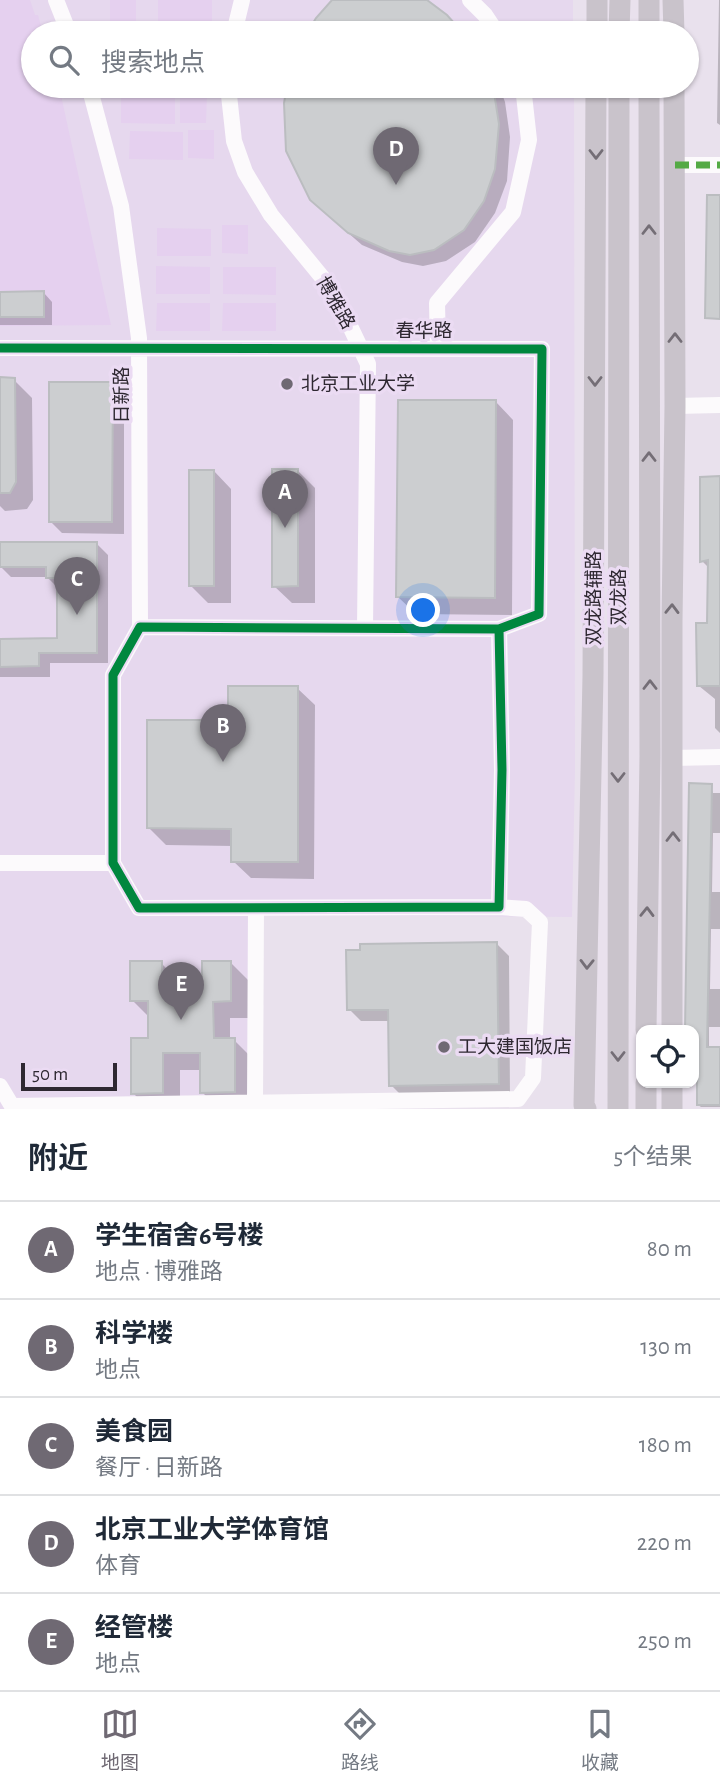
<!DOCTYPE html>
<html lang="zh">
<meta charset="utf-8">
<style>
body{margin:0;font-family:"Alegreya Sans","Noto Sans SC",sans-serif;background:#f6f6f7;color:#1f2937}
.controls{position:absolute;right:21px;bottom:21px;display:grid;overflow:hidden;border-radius:14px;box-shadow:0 2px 5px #0004}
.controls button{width:63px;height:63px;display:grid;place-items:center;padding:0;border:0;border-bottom:2px solid #e0e1e3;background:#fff;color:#1f2937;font:35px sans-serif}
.scale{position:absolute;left:21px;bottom:18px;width:96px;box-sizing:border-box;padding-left:7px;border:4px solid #2e2831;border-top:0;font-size:19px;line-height:24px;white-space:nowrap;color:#2e2831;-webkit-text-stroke:5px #ebdbf3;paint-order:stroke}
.you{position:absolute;left:424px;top:611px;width:24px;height:24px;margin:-18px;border:5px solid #fff;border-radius:50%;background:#1a73e8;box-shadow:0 0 0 10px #1a73e833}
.badge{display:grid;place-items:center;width:46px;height:46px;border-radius:50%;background:#6f6973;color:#fff;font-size:23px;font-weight:700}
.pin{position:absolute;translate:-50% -58px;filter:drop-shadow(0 2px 4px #0008)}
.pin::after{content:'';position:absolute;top:37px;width:24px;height:21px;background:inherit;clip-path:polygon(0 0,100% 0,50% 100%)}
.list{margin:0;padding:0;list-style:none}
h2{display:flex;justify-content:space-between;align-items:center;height:91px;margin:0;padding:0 28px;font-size:30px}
h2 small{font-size:23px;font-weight:400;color:#747a83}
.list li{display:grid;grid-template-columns:46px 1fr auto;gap:21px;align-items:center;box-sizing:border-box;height:98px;padding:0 28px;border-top:2px solid #e0e1e3}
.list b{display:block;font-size:26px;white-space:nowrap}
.list p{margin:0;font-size:23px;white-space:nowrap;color:#747a83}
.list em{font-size:23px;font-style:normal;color:#747a83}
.icon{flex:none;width:38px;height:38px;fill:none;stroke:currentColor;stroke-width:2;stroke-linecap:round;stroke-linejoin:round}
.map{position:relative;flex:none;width:720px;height:1109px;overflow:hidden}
.search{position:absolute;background:#fff;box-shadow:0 2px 5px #0004;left:21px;right:21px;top:21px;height:77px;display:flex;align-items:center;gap:18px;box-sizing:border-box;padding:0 24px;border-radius:38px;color:#747a83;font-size:26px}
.sheet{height:581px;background:#fff}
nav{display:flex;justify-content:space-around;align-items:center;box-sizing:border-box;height:98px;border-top:2px solid #e0e1e3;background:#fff;font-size:19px;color:#747a83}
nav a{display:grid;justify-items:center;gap:4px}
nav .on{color:#6f6973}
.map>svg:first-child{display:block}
</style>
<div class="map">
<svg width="720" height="1109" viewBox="0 0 720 1109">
<rect width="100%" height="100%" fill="#e9e1ed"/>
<path fill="#e6d8ee" d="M0,0H573V33H33V86H574L575,769L572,917L248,915V1109H0Z"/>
<path fill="#e5d0ef" d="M0,0H30L35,15H38L43,33H33V86H59L111,325L0,326Z
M110,0H136V21H110Z
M158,0H212V21H158Z
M122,26H148V33H122Z
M159,26H213L212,33H159Z
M121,95L175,96V124L121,123Z
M180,95H207L206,123H180Z
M188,130H214V159L188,158Z
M130,131L183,132V160L129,159Z
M222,225H248V254L222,253Z
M157,228L211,229V256H157Z
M156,266L210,267V294H156Z
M223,267H276V295L223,294Z
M157,303H210V331H156Z
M223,303H276V331H222Z"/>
<path fill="#0003" d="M335,0H423L446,17L462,33H310L317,19Z
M719,0H720V125L717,123Z
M289,86H499L505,102L510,137L507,181L495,213L475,242L446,261L423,266L402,262L362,245L324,212L285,103Z
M0,293H44L52,302V325H0Z
M0,379L14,380L32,398L33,500L27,509L5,511L0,506Z
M112,384L124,396V534L62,533L50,521Z
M496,402L513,420L512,615L416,614L398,597Z
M297,470L315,488V603H292L274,586Z
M214,471L231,489V603H208L190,585Z
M720,477V733L715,728V699L699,686L709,625L710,569L702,561Z
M0,544H97L108,555V663H50V677H0V640H59V589L47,577H11L0,566Z
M297,688L315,705L314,879L251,878L233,861V846L166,845L149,828L229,722Z
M691,785L711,786L713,793H720V833H713L712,892H720V929H711L710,989H720V1027H709V1048H720V1107H701L698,1105L699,1046H694V1030H687Z
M497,944L509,956L510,1096L403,1097L391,1085L390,1021H361L349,1009L362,952Z
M230,962L248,980V1018H230V1040H234L252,1058V1109H219L202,1092V1070H180V1109H149L133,1093L150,1040V1018L132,1000L161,963L178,980V991H204Z"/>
<path fill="#ccced0" stroke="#bbbdc0" stroke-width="2" d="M332,0H427L447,15L463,33H307L316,18Z
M287,86H493L499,124L495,169L484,201L464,230L434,250L410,255L389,251L348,233L310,200L286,151L284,103Z
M707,195H720V319L705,318Z
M44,291V317H0V292Z
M0,377L15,378L16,482L10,493H0Z
M49,382H113L112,522H49Z
M398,400H496L495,598L396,597Z
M272,469H298V586L272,587Z
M189,470H214V586H189Z
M720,476V686H697L696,623H707L708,560L700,562V477Z
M0,542H97V653H39V666L0,667V639L57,638V578H46V567H0Z
M228,686H298V862H231V829L147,828V720H228Z
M689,783L712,784L707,1047H720V1105H697V1045H694V1030H685Z
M497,942L499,1084L389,1086L388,1010H347L346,950H360V944Z
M130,961H162V990H202V961H231V1001L213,1002L214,1038H235V1092L200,1093V1053H163V1093L131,1094V1038H148V1001H130Z"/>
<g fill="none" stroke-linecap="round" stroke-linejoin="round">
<path stroke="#fcfafc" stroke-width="16" d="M56,0L69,33
M470,0L485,15L497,33
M234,33L242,0
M89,86L121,206L139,338L140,627
M228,86L234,141L245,172L271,215L326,282L340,305L368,364L365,627
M675,165H720
M0,348L542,349L539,614L499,629
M438,348L437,303L513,212L529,140L524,95L521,86
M675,406L720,405
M140,627L499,629L502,770L499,907L139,908L113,863V675Z
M673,758L720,757
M0,863H113
M0,1086L12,1106L518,1099L533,1078L540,922L526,909L499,907
M255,1103L256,908"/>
<path stroke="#c9c3cb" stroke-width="21" d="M673,0L674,33
M597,33V0
M619,33L620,0
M649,33V0
M646,1030L650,756L649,86
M672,1030V621L675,406L674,86
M646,1083V1109
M586,1109L584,1105L593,676L596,86
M618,1109L619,86
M672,1109V1083"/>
<path stroke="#54aa45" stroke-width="7" stroke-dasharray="14 7" stroke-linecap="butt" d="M675,165H720"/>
<g stroke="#ebdbf3" stroke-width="13">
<path id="cycleway" d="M0,348L542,349L539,614L499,629
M140,627L499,629L502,770L499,907L139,908L113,863V675Z"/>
</g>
<use href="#cycleway" stroke="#00873e" stroke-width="9"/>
</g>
<defs><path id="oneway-chevron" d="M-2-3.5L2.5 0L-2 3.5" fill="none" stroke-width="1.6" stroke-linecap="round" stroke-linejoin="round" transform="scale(1.75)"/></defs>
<g stroke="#746e76">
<use href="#oneway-chevron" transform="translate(596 154) rotate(90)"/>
<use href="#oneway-chevron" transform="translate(649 230) rotate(-90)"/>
<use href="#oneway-chevron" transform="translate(675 338) rotate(-90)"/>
<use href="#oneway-chevron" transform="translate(595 381) rotate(90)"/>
<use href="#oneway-chevron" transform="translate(649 457) rotate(-90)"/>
<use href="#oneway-chevron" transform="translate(672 609) rotate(-89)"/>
<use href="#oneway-chevron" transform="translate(650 685) rotate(-90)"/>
<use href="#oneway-chevron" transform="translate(618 777) rotate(90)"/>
<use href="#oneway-chevron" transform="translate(673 837) rotate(-90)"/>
<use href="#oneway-chevron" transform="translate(647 912) rotate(-89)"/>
<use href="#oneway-chevron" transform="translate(587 964) rotate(91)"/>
<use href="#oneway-chevron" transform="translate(618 1056) rotate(90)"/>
</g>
<g fill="#6f6973" stroke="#ebdbf3" stroke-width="2.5">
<circle cx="287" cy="384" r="7"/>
<circle cx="444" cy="1047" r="7"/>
</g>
<g text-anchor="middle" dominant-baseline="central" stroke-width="7" stroke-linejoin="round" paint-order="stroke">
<g font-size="19" fill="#2e2831" stroke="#ebdbf3">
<text transform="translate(335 303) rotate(60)">博雅路</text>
<text x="424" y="331">春华路</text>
<text transform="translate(122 395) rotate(-90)">日新路</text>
<text transform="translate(619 597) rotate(-90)">双龙路</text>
<text transform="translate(594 598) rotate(-90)">双龙路辅路</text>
</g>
<g font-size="19" fill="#2e2831" stroke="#ebdbf3" text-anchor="start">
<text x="301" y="384">北京工业大学</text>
<text x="458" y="1047">工大建国饭店</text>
</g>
</g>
</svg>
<div class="controls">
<button><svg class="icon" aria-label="locate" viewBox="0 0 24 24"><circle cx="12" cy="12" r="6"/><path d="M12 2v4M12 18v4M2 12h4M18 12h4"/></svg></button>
</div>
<div class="scale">50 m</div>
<div class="you"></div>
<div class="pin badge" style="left:285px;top:528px">A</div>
<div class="pin badge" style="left:223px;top:762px">B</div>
<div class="pin badge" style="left:77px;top:615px">C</div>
<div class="pin badge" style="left:396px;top:185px">D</div>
<div class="pin badge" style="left:181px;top:1020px">E</div>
<div class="search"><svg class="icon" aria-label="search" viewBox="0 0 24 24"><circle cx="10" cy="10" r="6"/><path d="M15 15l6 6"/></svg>搜索地点</div>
</div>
<section class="sheet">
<h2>附近<small>5个结果</small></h2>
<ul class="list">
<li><span class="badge">A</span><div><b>学生宿舍6号楼</b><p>地点 · 博雅路</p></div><em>80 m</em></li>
<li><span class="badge">B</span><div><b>科学楼</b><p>地点</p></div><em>130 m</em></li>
<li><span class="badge">C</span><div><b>美食园</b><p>餐厅 · 日新路</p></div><em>180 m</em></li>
<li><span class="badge">D</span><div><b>北京工业大学体育馆</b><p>体育</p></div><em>220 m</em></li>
<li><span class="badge">E</span><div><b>经管楼</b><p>地点</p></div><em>250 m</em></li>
</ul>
</section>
<nav>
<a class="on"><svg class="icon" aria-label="map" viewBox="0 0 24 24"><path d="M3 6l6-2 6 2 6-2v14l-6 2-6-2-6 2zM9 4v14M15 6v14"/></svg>地图</a>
<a><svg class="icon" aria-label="directions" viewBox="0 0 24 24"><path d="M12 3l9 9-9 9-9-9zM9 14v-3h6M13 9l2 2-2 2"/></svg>路线</a>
<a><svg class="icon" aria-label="saved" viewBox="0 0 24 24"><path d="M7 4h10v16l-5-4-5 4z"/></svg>收藏</a>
</nav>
